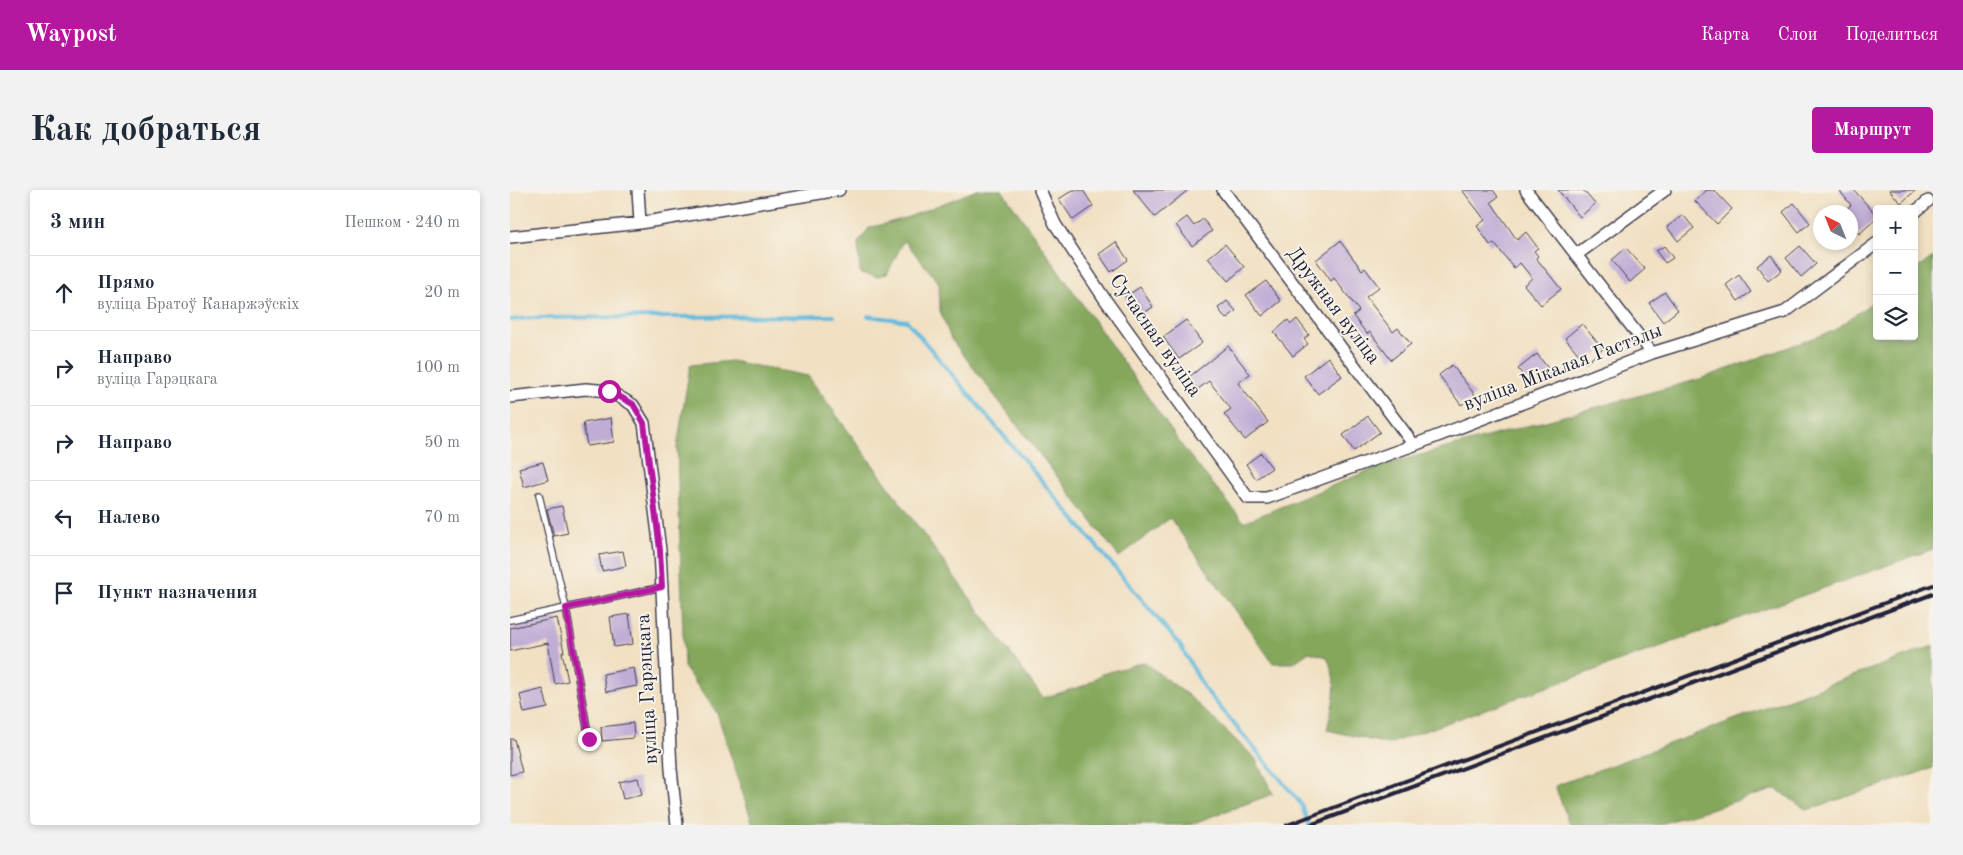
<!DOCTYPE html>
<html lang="ru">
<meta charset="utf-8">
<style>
body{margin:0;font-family:"Old Standard TT",serif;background:#f2f2f3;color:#1f2937}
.controls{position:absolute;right:15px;top:15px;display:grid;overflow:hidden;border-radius:5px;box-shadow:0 2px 8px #0003}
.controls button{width:45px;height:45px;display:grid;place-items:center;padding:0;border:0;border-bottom:1px solid #e0e1e3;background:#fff;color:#1f2937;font:25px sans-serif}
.compass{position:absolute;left:1303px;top:15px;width:45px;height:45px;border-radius:50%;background:#fff;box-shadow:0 2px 8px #0003;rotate:317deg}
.stop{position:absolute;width:15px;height:15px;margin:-11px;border:4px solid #b5179e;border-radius:50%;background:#fff}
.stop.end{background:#b5179e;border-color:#fff;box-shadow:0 1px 5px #0008}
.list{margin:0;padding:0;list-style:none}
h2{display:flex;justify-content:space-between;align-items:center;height:65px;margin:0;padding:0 20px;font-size:21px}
h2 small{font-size:16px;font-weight:400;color:#747a83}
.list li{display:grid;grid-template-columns:32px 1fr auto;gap:15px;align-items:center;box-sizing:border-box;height:75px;padding:0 20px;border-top:1px solid #e0e1e3}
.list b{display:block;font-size:19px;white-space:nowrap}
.list p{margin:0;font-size:16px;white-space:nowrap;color:#747a83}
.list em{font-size:16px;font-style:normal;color:#747a83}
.icon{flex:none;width:28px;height:28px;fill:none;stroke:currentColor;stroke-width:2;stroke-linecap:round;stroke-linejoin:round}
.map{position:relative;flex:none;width:1423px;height:635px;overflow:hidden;border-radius:5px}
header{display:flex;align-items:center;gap:30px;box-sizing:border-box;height:70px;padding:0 25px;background:#b5179e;color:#fff}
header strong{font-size:24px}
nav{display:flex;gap:28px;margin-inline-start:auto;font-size:18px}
.intro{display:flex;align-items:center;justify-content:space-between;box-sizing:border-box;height:120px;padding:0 30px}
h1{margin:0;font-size:35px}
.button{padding:12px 22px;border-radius:5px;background:#b5179e;color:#fff;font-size:18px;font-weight:700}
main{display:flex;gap:30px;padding:0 30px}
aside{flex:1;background:#fff;border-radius:5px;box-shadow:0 2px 8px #0003}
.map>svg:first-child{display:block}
</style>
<header>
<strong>Waypost</strong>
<nav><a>Карта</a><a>Слои</a><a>Поделиться</a></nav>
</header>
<div class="intro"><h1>Как добраться</h1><a class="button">Маршрут</a></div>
<main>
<aside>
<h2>3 мин<small>Пешком · 240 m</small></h2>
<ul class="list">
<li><svg class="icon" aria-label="ahead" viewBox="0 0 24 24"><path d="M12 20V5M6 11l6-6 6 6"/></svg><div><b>Прямо</b><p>вуліца Братоў Канаржэўскіх</p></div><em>20 m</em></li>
<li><svg class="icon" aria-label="right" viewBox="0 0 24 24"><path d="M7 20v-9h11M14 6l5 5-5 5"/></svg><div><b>Направо</b><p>вуліца Гарэцкага</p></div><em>100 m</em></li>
<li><svg class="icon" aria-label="right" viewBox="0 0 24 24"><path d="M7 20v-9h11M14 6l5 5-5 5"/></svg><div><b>Направо</b></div><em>50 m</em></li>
<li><svg class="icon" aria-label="left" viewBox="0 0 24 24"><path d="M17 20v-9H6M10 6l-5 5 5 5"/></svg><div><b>Налево</b></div><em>70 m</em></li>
<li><svg class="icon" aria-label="arrive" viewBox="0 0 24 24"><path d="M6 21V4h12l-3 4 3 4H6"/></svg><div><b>Пункт назначения</b></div></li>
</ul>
</aside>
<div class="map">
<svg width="1423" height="635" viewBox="0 0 1423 635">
<rect width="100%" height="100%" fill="#f7f3e8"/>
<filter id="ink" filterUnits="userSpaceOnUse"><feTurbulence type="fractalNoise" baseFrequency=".02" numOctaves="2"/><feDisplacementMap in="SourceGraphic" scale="10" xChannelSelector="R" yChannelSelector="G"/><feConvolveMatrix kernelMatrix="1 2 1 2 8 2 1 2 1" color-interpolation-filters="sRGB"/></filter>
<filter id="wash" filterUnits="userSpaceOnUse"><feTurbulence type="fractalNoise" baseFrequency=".0096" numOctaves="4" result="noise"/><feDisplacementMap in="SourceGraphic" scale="20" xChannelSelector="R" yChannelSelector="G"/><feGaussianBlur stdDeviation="1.12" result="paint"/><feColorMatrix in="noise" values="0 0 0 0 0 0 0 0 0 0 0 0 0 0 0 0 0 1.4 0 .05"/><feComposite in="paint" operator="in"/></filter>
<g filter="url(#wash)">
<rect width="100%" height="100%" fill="#f1e0c2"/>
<path fill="#84a75c" stroke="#53644c" d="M467,0H492L675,260L734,332L870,276L1190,189L1323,141L1367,109V146H1404V81L1423,67V359L878,554L817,540C823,510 830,497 817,467L799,462L783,473H763L660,328L609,367L441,149L430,121L429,93L394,50L377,84L368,87L350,83L348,53L359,38L396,28Z
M221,171L298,186L533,508L576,495L592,484L634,472L679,506L745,568L763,604L678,635H243L207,523L174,477L167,258L180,175Z
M1423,456V578L1297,620L1266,599L1147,635H1060L1045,596Z"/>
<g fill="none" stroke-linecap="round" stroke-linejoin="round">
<path stroke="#60bade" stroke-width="4" d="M358,126L397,131L670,455L694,498L791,614L799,635
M0,130L19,128L324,126"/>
</g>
<g id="blocks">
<path fill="#c0add6" d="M563,0H573L583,16L563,30L549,9Z
M623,0H678L645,27Z
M952,0H983L988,7L981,12L1007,50L1016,42L1028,58L1024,61L1028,66L1026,68L1051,99L1031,115L1014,95L1022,88L1010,73L1004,78L984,53L980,55L967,36L975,30Z
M1048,0H1073L1085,14L1070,27Z
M1197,0H1204L1222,19L1207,34L1185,11Z
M1329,0H1344L1367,26V28L1349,44L1340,34V22H1333L1341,15Z
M1379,0H1406L1391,13Z
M1284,13L1300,33L1289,42L1273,22Z
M1173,25L1184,38L1168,51L1157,37Z
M677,27L684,36L693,29L702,41L682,56L666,35Z
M830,51L852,80L855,78L869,97L856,107L883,142L888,138L901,154L881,170L860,142L857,144L843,126L849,121L824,88L821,91L806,70Z
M606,52L618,70L601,82L589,64Z
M715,54L734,77L718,91L698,68Z
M1154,56L1163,68L1155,73L1146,61Z
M1290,56L1306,74L1291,87L1276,68Z
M1116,58L1135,79L1120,92L1102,70Z
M1261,65L1272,80L1258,91L1247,76Z
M1229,85L1241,102L1228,111L1216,95Z
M756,91L771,111L752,126L736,105Z
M630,97L643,117L628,127L615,107Z
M1155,102L1168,120L1153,132L1139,113Z
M717,111L726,121L716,129L708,118Z
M787,129L799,145L794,149L798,154L783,166L764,142L778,130L781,134Z
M676,130L692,153L669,169L653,147Z
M1072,134L1093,159L1076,173L1055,148Z
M718,156L740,184L728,193L758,232L735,250L714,224L721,219L699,191L688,199L679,187Z
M1027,164L1041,182L1022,196L1008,179Z
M818,167L832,186L808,204L794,186Z
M942,175L965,205L951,215L929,185Z
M858,226L870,242L844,261L833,245Z
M101,228L104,252L77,256L73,233Z
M751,263L762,278L746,289L736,274Z
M33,272L38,290L14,297L9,278Z
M52,316L58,343L44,346L37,319Z
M113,361L116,376L92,381L89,365Z
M119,424L123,454L104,457L100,427Z
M47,428L54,462H52L58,491L45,494L38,453L0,461V438Z
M124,478L127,496L96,502L93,484Z
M33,499L38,518L14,523L10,505Z
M123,533L124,548L92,551L91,537Z
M0,549H4L12,582L0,585Z
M128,588L132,605L113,609L109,592Z"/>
</g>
</g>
<g filter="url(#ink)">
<use href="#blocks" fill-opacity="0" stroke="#413e4f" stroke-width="1"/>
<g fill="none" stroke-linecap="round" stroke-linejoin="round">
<g stroke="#413e4f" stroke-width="8">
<path id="service" d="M29,305L56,418L79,549
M0,430L152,397"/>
</g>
<g stroke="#413e4f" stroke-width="14">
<path id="minor" d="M128,0L130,33
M530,0L545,34L594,108L738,308H757L904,255L1142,163L1275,122L1367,53
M713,0L904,255
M1016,0L1142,163
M1404,23L1418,11
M0,47L130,33L329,0
M1066,65L1155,0
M0,207L76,199L99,201L123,215L134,233L150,360L161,579L167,635"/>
</g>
<use href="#service" stroke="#fff" stroke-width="5.5"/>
<use href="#minor" stroke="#fff" stroke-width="11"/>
<path stroke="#22223b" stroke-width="4" d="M777,635L1423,395
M800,635L1423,404"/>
</g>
</g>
<g fill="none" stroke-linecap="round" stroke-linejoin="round" filter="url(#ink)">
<path stroke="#b5179e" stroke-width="6" d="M79,549L56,418L152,397L150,360L134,233L123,214L99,201"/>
</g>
<g text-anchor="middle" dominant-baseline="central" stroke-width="4" stroke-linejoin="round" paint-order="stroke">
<g font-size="20" fill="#22223b" stroke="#f7f3e8">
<text transform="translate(823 116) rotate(53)">Дружная вуліца</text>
<text transform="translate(645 146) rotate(55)">Сучасная вуліца</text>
<text transform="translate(1053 178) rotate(-21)">вуліца Мікалая Гастэлы</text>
<text transform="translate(138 499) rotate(-93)">вуліца Гарэцкага</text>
</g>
</g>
</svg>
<div class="controls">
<button>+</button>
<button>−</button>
<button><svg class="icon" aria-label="layers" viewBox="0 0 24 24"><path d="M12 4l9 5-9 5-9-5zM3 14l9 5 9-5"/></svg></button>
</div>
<svg class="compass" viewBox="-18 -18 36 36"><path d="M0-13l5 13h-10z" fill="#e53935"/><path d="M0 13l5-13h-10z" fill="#747a83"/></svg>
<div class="stop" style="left:99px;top:201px"></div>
<div class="stop end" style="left:79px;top:549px"></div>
</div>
</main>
